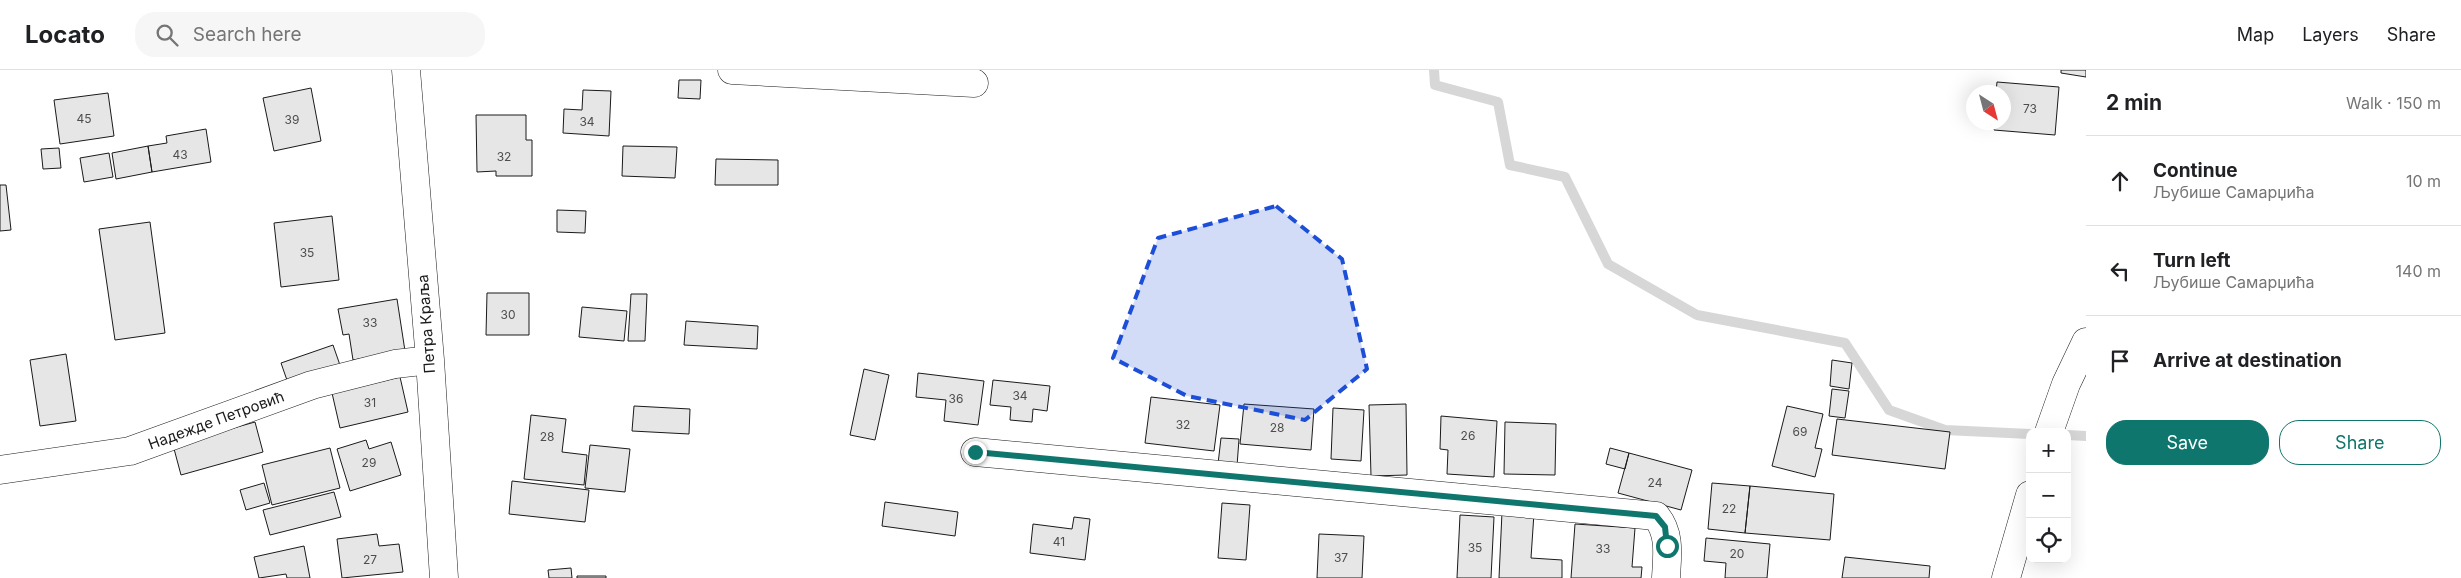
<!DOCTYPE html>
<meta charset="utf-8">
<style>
body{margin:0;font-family:Inter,sans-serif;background:#f6f6f6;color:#202124}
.controls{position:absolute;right:15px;bottom:15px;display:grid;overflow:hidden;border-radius:10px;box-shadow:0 5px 20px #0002}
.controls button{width:45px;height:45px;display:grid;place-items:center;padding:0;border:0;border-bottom:1px solid #e0e0e0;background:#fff;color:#202124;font:25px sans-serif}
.compass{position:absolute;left:1966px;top:15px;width:45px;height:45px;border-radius:50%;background:#fff;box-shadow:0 5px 20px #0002;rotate:144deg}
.stop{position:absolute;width:15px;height:15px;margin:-11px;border:4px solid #0f766e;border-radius:50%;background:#fff}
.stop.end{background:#0f766e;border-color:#fff;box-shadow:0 1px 5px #0008}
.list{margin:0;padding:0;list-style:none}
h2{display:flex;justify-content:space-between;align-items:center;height:65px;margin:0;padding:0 20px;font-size:21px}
h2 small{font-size:16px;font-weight:400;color:#757577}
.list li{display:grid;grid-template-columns:32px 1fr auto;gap:15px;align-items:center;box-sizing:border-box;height:90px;padding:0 20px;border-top:1px solid #e0e0e0}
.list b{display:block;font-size:19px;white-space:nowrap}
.list p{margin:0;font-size:16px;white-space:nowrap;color:#757577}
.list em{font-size:16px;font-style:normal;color:#757577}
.actions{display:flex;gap:10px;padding:15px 20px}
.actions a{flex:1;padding:11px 0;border:1px solid #0f766e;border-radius:20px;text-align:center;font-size:18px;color:#0f766e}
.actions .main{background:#0f766e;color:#fff}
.icon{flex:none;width:28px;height:28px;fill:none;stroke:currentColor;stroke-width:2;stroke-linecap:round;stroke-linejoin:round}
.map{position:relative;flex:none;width:2086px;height:508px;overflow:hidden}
header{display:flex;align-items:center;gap:30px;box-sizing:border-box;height:70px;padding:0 25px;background:#fff;border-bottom:1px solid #e0e0e0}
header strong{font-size:24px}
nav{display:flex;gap:28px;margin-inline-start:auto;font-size:18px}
.search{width:350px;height:45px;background:#f6f6f6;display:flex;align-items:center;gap:12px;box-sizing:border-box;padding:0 18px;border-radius:20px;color:#757577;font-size:19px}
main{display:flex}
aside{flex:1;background:#fff}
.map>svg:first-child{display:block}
</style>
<header>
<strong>Locato</strong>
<div class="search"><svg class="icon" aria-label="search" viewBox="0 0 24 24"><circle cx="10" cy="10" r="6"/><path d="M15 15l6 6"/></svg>Search here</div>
<nav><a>Map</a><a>Layers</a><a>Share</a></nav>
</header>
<main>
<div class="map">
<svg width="2086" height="508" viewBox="0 0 2086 508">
<rect width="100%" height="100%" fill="#fff"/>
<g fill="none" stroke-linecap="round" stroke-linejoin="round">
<path stroke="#d7d7d7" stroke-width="10" d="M1434,0L1435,15L1498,32L1510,95L1565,107L1608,194L1697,245L1845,273L1889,340L1945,360L2030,364
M2067,365L2086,366"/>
</g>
<path fill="#e6e6e6" stroke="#1a1a1a" d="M2061,0H2086V7L2061,3Z
M679,10H701L700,29L678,28Z
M1997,12L2059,17L2055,65L1994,60V52H2004V22H1996Z
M311,18L321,71L274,81L263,28Z
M583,20L611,21L609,66L563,63L564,39L582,40Z
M108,23L114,66L60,74L54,30Z
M476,45H526V70H532V106H496V101L477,102Z
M206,59L211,92L152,102L148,76L167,73L166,66Z
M148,76L152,102L116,109L112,83Z
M623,76L677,77L675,108L622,106Z
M59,78L61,98L43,99L41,79Z
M109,83L113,107L84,112L80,88Z
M716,89L778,90V115H715Z
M0,115H6L11,160L0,161Z
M557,140L586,141L585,163L557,162Z
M332,146L339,210L281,217L274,153Z
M150,152L165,263L115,270L99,159Z
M487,223H529V265H486Z
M631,224H647L645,271H628Z
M397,229L405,281L353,290L349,264L343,265L338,239Z
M582,237L627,241L624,271L579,267Z
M686,251L758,256L757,279L684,275Z
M333,275L341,298L289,316L281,293Z
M66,284L76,351L40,356L30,290Z
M1832,290L1852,293L1849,319L1830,316Z
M864,299L889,305L875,370L850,365Z
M918,303L984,311L978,355L944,351L946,330L916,327Z
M400,307L408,342L340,358L332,323Z
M993,310L1050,316L1047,341L1033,339L1032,352L1010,350L1011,337L990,335Z
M1832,319L1849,321L1845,348L1829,346Z
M1151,327L1220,335L1214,381L1145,373Z
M1244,334L1314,339L1311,380L1240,374Z
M1406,334L1407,405L1371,406L1369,335Z
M634,336L690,339L689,364L632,361Z
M1787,336L1823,344L1815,378L1822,379L1815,407L1772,396Z
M1333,338L1364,340L1361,391L1331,389Z
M531,345L566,349L562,382L587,385L584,415L524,409Z
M1441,346L1497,351L1494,407L1447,404L1448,380L1440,379Z
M1837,349L1950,362L1945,399L1832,385Z
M255,352L263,382L181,405L173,375Z
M1505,352L1556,354L1555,405L1504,404Z
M1221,368L1239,369L1237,396L1218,394Z
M366,370L369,379L391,372L401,405L350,421L337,379Z
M590,375L630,379L625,422L585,418Z
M330,378L340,418L272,435L262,395Z
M1610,378L1629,383L1625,399L1606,394Z
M1629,383L1692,400L1681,440L1618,423Z
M512,411L589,420L585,452L509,444Z
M264,413L270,433L246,440L240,420Z
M1712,413L1750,416L1745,463L1708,459Z
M1750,416L1834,424L1830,470L1745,463Z
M334,422L341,447L270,465L263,440Z
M885,432L958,442L955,466L882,456Z
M1222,433L1250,435L1246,490L1218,488Z
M1502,442L1534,443L1531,488L1562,490V508H1499Z
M1460,445L1494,447L1491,508H1457Z
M1074,447L1090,449L1085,490L1030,483L1033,454L1072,459Z
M1575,454L1635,458L1632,497H1642L1641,508H1571Z
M377,464L379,476L399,474L403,502L342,508L337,469Z
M1319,464L1364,466L1362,508H1317Z
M1706,468L1770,474L1767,508H1725L1726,493L1704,491Z
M304,476L310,508H287L286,504L259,508L254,487Z
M1845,487L1930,496L1929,508H1842Z
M571,498L572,508H549L548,500Z
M577,506H606V508H577Z"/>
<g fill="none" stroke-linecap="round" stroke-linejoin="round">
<g stroke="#1a1a1a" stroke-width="29">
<path id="street" d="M406,0L430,290L444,508
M732,0L974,13
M975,382L1656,446C1671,464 1667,486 1666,508
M0,400L130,381L312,315L395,294L430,290"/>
</g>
<g stroke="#1a1a1a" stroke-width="29">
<path id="secondary" d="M2049,362L2066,314L2086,272
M2006,508L2030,425"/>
</g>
<use href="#street" stroke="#fff" stroke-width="28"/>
<use href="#secondary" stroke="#fff" stroke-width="28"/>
</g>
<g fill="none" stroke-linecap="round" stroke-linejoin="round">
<path stroke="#0f766e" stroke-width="6" d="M975,382L1656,446L1665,457L1667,476"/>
</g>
<path fill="#1d4ed8" fill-opacity="0.2" stroke="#1d4ed8" stroke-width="4" stroke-dasharray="10 6" stroke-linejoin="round" d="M1276,136L1342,189L1367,299L1305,350L1187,326L1113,288L1158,168Z"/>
<g text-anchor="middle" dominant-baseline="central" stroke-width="4" stroke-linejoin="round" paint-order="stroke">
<g font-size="12" fill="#4d4d4d">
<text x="2030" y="38">73</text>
<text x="84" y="48">45</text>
<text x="292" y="49">39</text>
<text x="587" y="51">34</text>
<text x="180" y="84">43</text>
<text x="504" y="86">32</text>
<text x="307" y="182">35</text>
<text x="508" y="244">30</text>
<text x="370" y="252">33</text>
<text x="1020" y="325">34</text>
<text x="956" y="328">36</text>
<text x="370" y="332">31</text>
<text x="1183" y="354">32</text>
<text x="1277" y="357">28</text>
<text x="1800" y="361">69</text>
<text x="1468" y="365">26</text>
<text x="547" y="366">28</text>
<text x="369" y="392">29</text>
<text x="1655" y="412">24</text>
<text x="1729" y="438">22</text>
<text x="1059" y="471">41</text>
<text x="1475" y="477">35</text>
<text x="1603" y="478">33</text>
<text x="1737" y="483">20</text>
<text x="1341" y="487">37</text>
<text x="370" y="489">27</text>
</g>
<g font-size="15" fill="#1a1a1a" stroke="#fff">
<text transform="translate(426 254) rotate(-94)">Петра Краља</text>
<text transform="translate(216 350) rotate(-20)">Надежде Петровић</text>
</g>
</g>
</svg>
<div class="controls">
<button>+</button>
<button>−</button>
<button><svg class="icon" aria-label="locate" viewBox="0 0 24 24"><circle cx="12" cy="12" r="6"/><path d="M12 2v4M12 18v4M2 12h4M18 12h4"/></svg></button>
</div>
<svg class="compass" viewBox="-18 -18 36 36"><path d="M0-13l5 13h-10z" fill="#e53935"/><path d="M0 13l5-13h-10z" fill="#757577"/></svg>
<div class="stop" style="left:1667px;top:476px"></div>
<div class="stop end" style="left:975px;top:382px"></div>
</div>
<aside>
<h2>2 min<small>Walk · 150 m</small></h2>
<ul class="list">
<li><svg class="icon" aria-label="ahead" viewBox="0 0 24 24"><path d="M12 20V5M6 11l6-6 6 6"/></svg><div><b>Continue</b><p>Љубише Самарџића</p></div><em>10 m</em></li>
<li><svg class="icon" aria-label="left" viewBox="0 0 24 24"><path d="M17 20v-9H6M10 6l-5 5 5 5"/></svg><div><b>Turn left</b><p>Љубише Самарџића</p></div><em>140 m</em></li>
<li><svg class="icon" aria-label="arrive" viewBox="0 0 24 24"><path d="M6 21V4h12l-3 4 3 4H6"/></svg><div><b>Arrive at destination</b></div></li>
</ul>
<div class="actions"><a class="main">Save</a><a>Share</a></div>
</aside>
</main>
